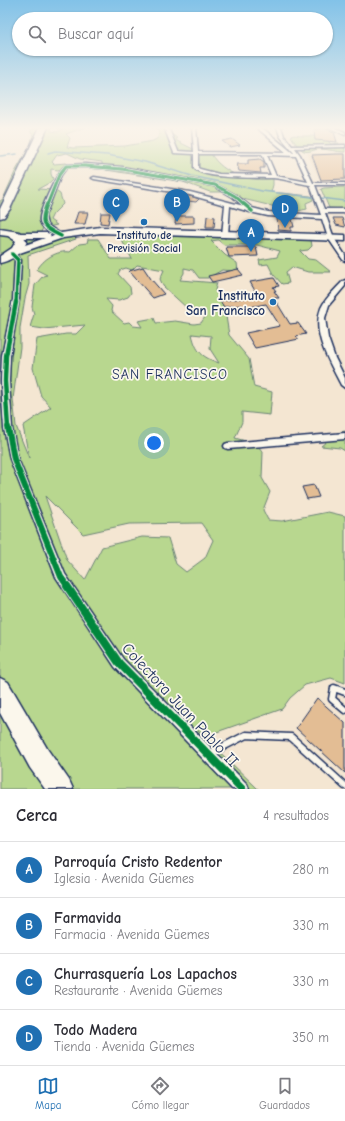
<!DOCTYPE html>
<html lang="es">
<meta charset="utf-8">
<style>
body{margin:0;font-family:"Comic Neue",sans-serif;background:#f2f2f3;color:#2b2b33}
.you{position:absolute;left:154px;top:443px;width:14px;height:14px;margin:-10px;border:3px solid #fff;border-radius:50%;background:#1a73e8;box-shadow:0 0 0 6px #1a73e833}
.badge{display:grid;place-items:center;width:26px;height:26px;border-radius:50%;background:#1f6fb2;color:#fff;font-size:13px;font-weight:700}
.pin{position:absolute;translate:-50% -33px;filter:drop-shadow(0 1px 2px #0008)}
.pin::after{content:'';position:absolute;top:21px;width:14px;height:12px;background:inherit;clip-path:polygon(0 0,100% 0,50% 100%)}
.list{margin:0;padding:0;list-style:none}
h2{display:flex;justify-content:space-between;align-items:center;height:52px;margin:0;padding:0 16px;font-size:17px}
h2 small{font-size:13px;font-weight:400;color:#7c7c81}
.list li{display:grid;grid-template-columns:26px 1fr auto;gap:12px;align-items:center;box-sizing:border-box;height:56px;padding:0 16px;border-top:1px solid #e1e1e2}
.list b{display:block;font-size:15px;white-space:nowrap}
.list p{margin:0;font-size:13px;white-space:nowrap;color:#7c7c81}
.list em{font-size:13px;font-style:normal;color:#7c7c81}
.icon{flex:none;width:22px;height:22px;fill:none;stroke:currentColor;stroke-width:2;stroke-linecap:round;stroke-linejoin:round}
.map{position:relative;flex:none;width:345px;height:789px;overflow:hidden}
.search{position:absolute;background:#fff;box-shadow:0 1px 3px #0004;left:12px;right:12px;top:12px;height:44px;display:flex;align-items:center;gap:10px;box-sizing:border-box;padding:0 14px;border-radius:22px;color:#7c7c81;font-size:15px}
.sheet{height:276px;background:#fff}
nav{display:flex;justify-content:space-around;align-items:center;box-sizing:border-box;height:56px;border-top:1px solid #e1e1e2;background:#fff;font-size:11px;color:#7c7c81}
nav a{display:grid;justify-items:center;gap:2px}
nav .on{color:#1f6fb2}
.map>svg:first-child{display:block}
</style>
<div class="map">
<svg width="345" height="789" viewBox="0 0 345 789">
<rect width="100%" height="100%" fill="#f4e6d2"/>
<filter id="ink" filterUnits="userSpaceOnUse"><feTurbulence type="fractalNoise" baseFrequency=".025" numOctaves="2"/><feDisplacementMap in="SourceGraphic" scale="8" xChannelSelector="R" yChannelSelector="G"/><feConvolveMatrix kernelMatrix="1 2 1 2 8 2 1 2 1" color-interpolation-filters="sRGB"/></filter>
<g filter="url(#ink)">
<path fill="#efdabf" d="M307,153H345V181H320Z"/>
<path fill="#b8d78f" stroke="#6a8376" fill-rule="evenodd" d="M36,127H52L51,131L57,132L63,129L55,127H86L66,134L70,138L67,147L73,148L125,146L153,141L158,138L159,132L154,127H168L170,133L176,137L177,141L195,150L196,153L211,154C223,174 250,183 273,178V185L271,192L311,196L313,200L306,203L307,209L298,211L272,206L247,200L224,192H210L183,182L106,170L108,167L102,164V162L80,159L67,153L57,155L52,162L54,164L66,163L73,167L58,170L51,169V174L53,179L49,183L38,189L54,190L60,194L63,204L53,214L50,220L57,225L43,228L40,234L72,231L76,239L28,255L29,284L25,298L20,328V347L13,399L16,426L29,458L23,426L51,407L41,396L33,368L37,339L66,334H76L85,325L44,329L30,327L34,314L32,307L35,285L43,276L47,275L37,270C43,259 57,250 70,252L79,244L87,243L88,239H98L111,259H132L120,237L196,236L311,240L312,246L308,250L300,251L308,259L316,260L331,272H308L292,267L286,272L289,283L282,284L273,274L268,264L260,265L259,260L277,257L280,251L257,245H224L218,240L211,241L225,255L237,263L238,271L222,270L208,278H199L193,270L184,268V273L180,280L217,283L215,290L225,310L229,335L249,359L254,387L272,392L270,415L242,412V422L235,438L256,444L263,452L262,478L270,492L263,510L268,520L282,521L328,512L345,516V683L331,678L305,685L290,698L282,709L211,734L198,731L258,789H0V201L3,199L15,172L30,146L33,135L30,131ZM137,265L164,270L160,279L163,286L188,309L204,311L205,317L201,323L194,324L175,321L156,323L154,318L138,321L142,327L133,326L129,322L124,323L111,311L112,306L106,299L119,300L128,297L131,293L130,287L118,274L120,270L126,268L132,270ZM192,334L211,336L210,349L219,363C202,357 196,352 192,334ZM45,496L83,534L129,524L201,523L213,540L205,558L186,572L176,564L168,538L142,537L102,547L85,580L67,560Z
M294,135C309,138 320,132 331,144L339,143L334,148L345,147V152C336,152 329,149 319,149C315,149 309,153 304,151C298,148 294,141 291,136Z
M345,187V209L329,208L321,189L324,188Z
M345,431V451L340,448L321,446L337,433Z"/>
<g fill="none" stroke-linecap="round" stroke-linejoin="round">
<path stroke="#5e94b1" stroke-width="1.5" d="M48,153L55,151L107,155L145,162L192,176L262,191L345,201
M0,156L17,154"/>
</g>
<path fill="#e3bd94" stroke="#1b2f5e" d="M324,128L334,132L337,142L315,140L314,130Z
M232,139L240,145L230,147L222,141Z
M336,154H345V179L321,180L312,155Z
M260,159L264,162V168H260L261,173L239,171L237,164H248V160Z
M179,195L190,196L199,199L196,202L188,201L186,203L173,200Z
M78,212H88L85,224H74Z
M101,213H110L108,224L100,223Z
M176,216H194V223L175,224Z
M207,216L215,217L214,227H206Z
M277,218L292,219L294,227H291V231L278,230Z
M333,218H342L345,227L336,225Z
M226,247H256L258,256L229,257Z
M143,267L151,279L164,294L153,298L129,271Z
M238,269L243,275L212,282L208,276Z
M274,278L279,286L273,287L276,291H274L279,298H274L290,324L298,323L306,334L296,336L299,339L255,348L246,333L280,326L266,304L244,308L242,305L224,307L220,301L258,296L250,282Z
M314,485L319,497L307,499L302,487Z
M317,698L345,723V773L296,728Z"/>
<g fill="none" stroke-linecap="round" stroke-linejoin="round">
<g stroke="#1b2f5e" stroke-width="9">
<path id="lane" d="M345,692L334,688L332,699L345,710
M211,753L246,735L291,737L345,786"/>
</g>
<g stroke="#1b2f5e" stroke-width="3">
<path id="street" d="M164,127H168L178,151L194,152L192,127H196L198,152L287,153L256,127H261L293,153H294L280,136L277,127H281L284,136L292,146L345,145V147L295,148L300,155L313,183H345V185H315L324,209H345V213H325L334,238L345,255V261L343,260L328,238L322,219L268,216L250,212L230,206L228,235L225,237L222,235L225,205L190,195L94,179L92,178L94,177L190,192L244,206L233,197L214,186L122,170L85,167H67L61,175L45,216L47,225L64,236L59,237C52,234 43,230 40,221C38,213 58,170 66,165L85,164L122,167L215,184L236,195L252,208L268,212L321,215L310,185C298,183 285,179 273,178C256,177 204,180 194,168V154L174,153ZM198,154H262L271,175L219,174L200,169L198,168ZM267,155L296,156L308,182L276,176Z
M328,127H333L345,132V135Z
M12,252L21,260L19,300L10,356L9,381L12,428L18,459L65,574L123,659L247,784L249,789H232L115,667L56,577L10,459L4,428L1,381L2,356L13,300L15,260L9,254Z
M345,280V286L329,305L325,318L328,338L335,358L345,378V388L341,385C330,363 311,333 321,308C326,297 336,289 343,281Z
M345,433V439L228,449L225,448L224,446L225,444L228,443Z"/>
</g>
<g stroke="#1b2f5e" stroke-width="3">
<path id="secondary" d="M100,227L345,235V241L100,233L63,238L14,255L10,252L11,250L45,238H18L15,237L14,235L15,233H47L50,234L51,237L61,233Z"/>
</g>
<g stroke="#1b2f5e" stroke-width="3">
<path id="highway" d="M40,127H48L10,209L4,217L0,218V209Z
M0,229L19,232L27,241C23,252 11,261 0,263V256L12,248L16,241L8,236L0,235Z
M0,678L8,682L48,750L69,780L73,789H45L30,768L0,713Z"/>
</g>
<use href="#lane" stroke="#fbf7ec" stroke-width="6"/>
<use href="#street" fill="#fbf7ec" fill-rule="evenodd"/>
<use href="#secondary" fill="#fbf7ec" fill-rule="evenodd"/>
<use href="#highway" fill="#fbf7ec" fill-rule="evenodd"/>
<g stroke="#fbf7ec" stroke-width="4.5">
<path id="cycleway-far4" d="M47,205L59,175L66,166H85L122,169L215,185L235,196L245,205"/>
</g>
<g stroke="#fbf7ec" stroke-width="5.5">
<path id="cycleway-far3" d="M47,204C39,224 42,227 61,236
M244,204L252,211
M12,254L18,260L16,303"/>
</g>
<g stroke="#fbf7ec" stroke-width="7">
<path id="cycleway-far2" d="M8,428L5,381L6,356L16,302"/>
</g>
<g stroke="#fbf7ec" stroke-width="8">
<path id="cycleway-far1" d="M8,427L14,459L61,577L68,587"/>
</g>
<g stroke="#fbf7ec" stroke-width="10">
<path id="cycleway" d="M67,586L119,663L242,789"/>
</g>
<use href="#cycleway-far4" stroke="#00873e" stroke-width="3"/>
<use href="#cycleway-far3" stroke="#00873e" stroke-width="3.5"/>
<use href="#cycleway-far2" stroke="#00873e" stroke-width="4.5"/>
<use href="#cycleway-far1" stroke="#00873e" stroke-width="6"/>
<use href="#cycleway" stroke="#00873e" stroke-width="8"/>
</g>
</g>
<linearGradient id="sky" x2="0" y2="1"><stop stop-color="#82c2e8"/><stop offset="0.54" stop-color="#faf4eb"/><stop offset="1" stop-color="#faf4eb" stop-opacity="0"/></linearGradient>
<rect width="345" height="237" fill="url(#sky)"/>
<g fill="#1f6fb2" stroke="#fbf7ec" stroke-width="1.5">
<circle cx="144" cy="222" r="4"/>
<circle cx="273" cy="302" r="4"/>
</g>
<g text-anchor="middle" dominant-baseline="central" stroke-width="3.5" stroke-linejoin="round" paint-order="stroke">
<g font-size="11" font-weight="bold" fill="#1b2f5e" stroke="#fbf7ec">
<text x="144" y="235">Instituto de<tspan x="144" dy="13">Previsión Social</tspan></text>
</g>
<g font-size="13" font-weight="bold" fill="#1b2f5e" stroke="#fbf7ec" text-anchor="end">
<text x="265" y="295">Instituto<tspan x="265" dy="15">San Francisco</tspan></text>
</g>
<g font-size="14" letter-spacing="1" fill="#1b2f5e" stroke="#fbf7ec">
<text x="170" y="374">SAN FRANCISCO</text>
</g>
<g font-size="16" fill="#1b2f5e" stroke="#fbf7ec">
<text transform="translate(180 705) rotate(47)">Colectora Juan Pablo II</text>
</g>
</g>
</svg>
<div class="you"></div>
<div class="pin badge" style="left:251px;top:252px">A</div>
<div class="pin badge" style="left:177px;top:222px">B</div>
<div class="pin badge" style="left:116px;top:222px">C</div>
<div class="pin badge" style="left:285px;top:228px">D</div>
<div class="search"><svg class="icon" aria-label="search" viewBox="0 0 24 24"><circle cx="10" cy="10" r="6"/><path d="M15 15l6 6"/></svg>Buscar aquí</div>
</div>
<section class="sheet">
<h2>Cerca<small>4 resultados</small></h2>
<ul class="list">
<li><span class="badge">A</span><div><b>Parroquía Cristo Redentor</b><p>Iglesia · Avenida Güemes</p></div><em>280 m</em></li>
<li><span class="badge">B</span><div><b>Farmavida</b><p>Farmacia · Avenida Güemes</p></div><em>330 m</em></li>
<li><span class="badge">C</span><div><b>Churrasquería Los Lapachos</b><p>Restaurante · Avenida Güemes</p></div><em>330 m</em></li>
<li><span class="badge">D</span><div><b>Todo Madera</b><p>Tienda · Avenida Güemes</p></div><em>350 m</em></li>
</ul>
</section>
<nav>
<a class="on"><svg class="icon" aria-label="map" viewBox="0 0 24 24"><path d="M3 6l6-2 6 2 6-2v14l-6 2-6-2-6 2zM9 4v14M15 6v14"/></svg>Mapa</a>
<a><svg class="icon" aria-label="directions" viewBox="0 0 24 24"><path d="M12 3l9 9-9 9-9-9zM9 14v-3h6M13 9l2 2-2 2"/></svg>Cómo llegar</a>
<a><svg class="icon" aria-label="saved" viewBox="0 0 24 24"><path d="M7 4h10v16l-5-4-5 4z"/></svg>Guardados</a>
</nav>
